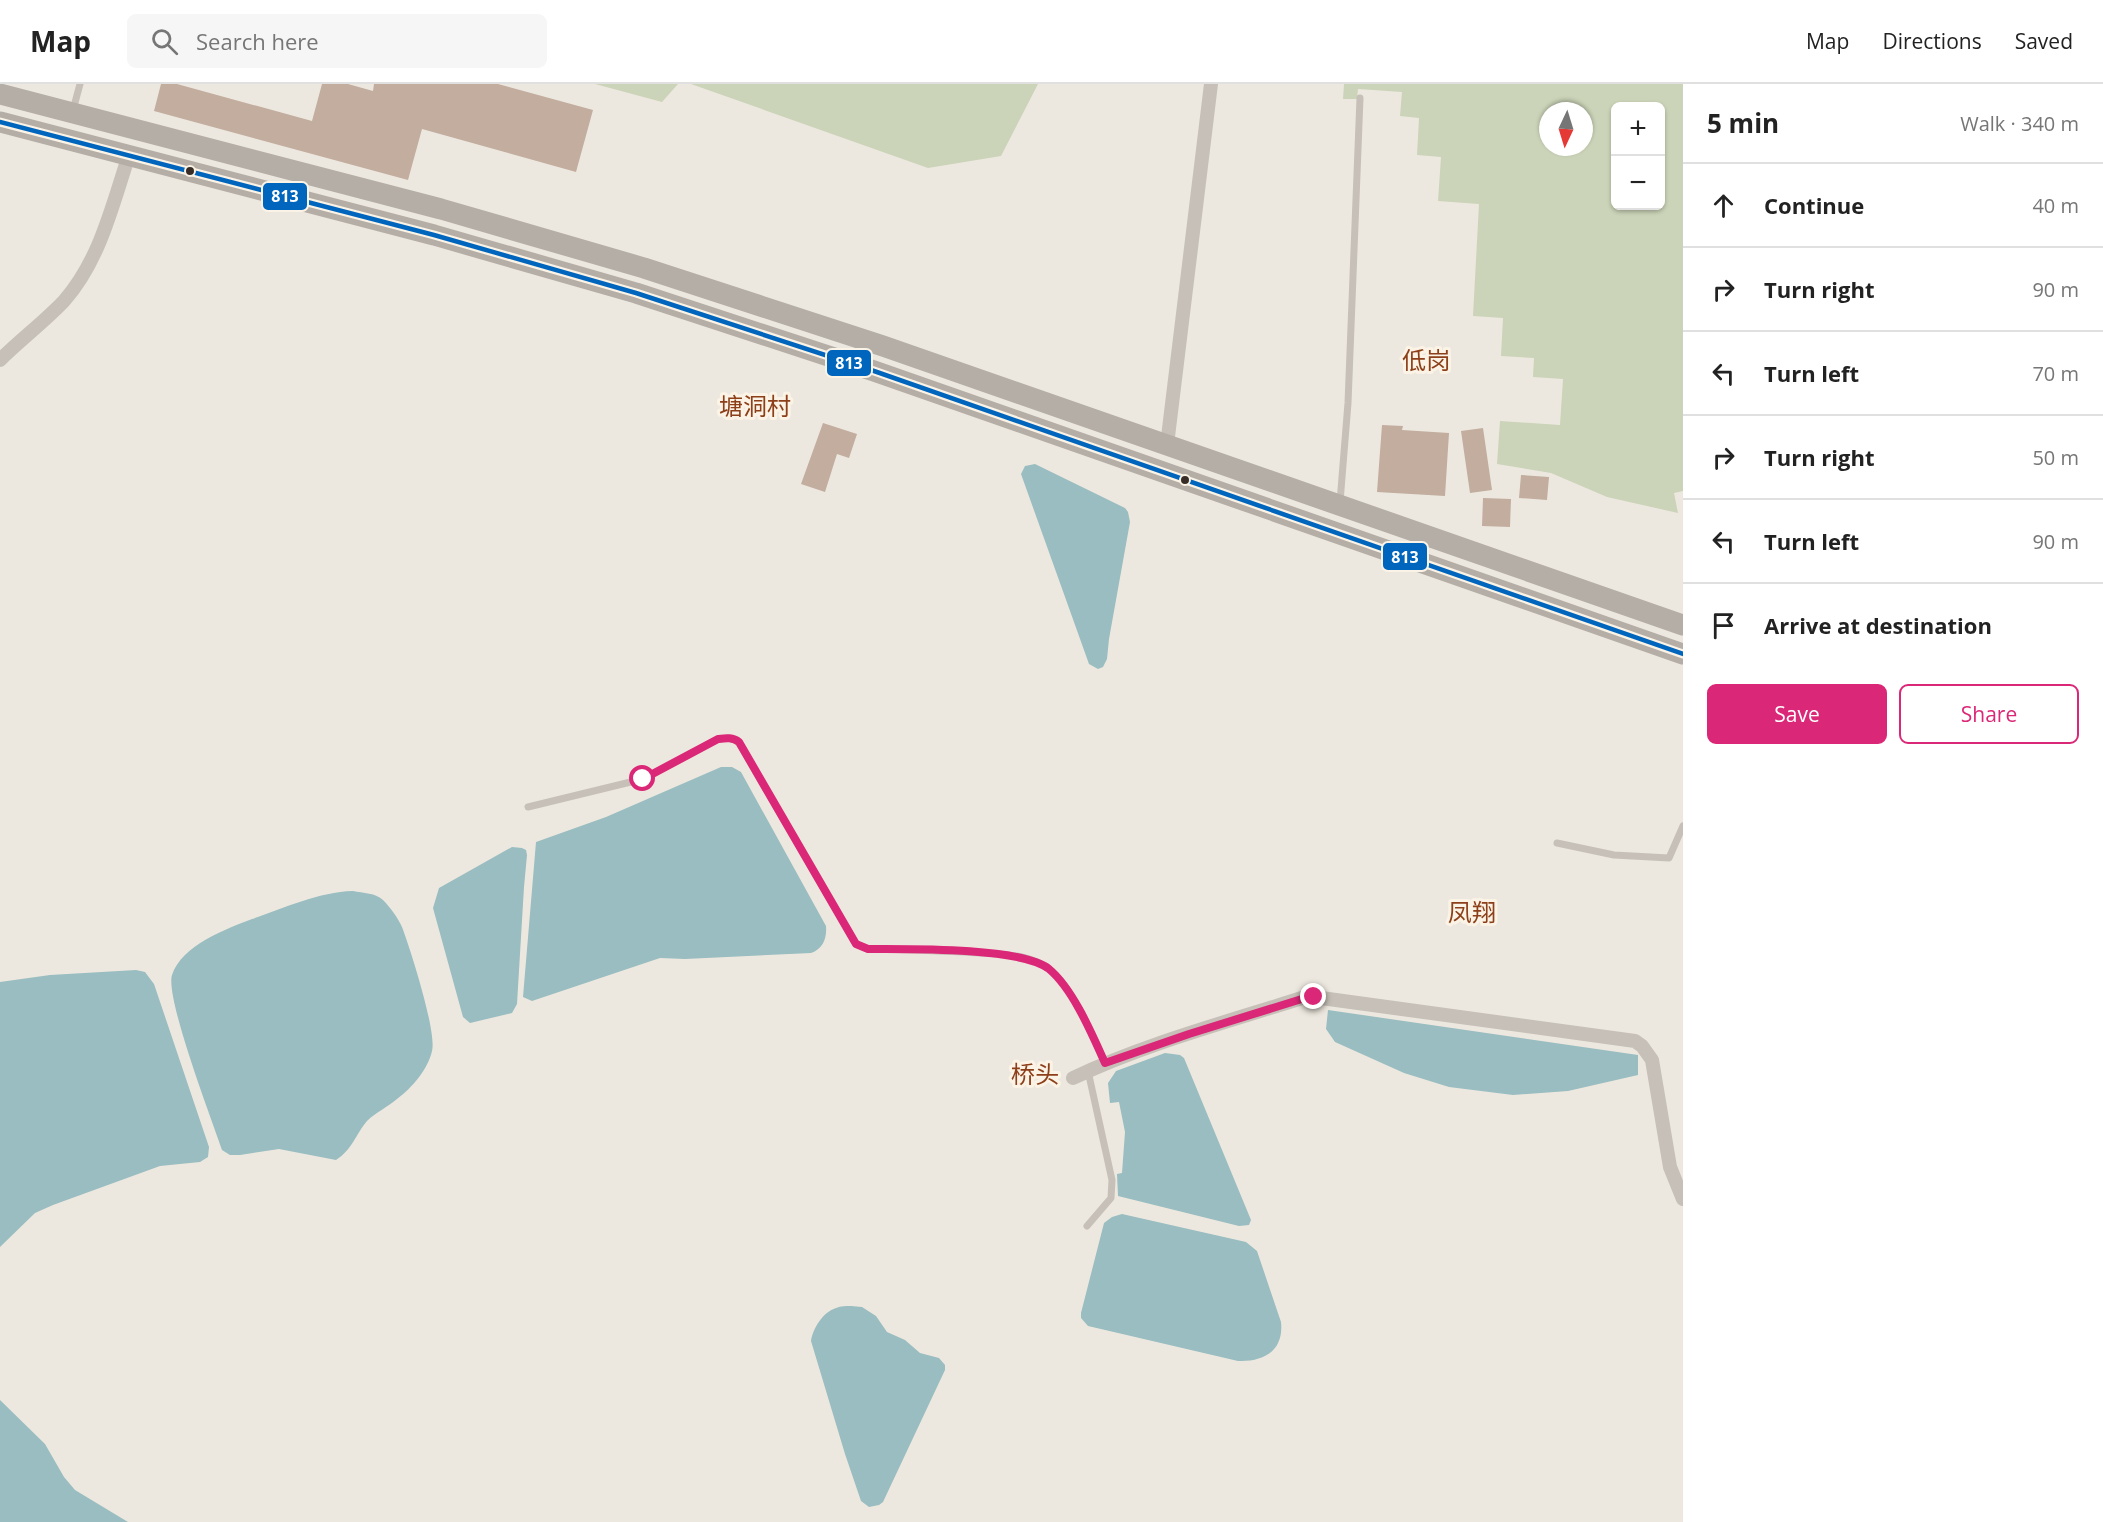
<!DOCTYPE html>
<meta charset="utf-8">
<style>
body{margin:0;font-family:"Open Sans","Noto Sans SC",sans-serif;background:#f6f6f6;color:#222}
.controls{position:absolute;right:18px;top:18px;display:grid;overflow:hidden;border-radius:9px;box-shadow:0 2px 4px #0004}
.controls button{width:54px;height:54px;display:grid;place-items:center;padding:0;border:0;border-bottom:2px solid #e0e0e0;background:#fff;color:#222;font:30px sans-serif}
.compass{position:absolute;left:1539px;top:18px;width:54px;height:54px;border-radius:50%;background:#fff;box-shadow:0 2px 4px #0004;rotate:184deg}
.stop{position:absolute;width:18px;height:18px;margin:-14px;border:4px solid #db2777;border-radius:50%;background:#fff}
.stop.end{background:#db2777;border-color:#fff;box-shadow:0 2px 6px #0008}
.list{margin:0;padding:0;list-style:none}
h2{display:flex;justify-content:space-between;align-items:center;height:78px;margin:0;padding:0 24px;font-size:26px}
h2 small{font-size:20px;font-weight:400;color:#767676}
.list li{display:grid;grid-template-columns:39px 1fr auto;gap:18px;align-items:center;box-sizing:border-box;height:84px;padding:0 24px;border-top:2px solid #e0e0e0}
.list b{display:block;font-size:22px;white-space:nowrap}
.list em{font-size:20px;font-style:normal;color:#767676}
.actions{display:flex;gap:12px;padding:18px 24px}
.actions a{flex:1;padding:14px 0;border:2px solid #db2777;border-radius:9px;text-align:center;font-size:21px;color:#db2777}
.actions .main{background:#db2777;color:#fff}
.icon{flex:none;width:33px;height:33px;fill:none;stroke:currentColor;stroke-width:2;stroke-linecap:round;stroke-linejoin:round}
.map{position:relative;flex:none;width:1683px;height:1438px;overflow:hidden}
header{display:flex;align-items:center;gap:36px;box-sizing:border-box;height:84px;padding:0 30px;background:#fff;border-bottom:2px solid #e0e0e0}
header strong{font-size:28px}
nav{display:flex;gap:33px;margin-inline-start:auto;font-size:21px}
.search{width:420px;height:54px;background:#f6f6f6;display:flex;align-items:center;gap:15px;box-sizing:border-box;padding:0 21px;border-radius:9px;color:#767676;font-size:22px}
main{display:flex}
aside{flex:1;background:#fff}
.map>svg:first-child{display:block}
</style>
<header>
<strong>Map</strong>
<div class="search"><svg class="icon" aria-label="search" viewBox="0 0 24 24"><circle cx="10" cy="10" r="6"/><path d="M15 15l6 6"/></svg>Search here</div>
<nav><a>Map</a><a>Directions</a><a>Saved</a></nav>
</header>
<main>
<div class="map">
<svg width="1683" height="1438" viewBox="0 0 1683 1438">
<rect width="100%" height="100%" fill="#ede8df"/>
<path fill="#cbd4b8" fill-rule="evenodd" d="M595,0H678L662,18Z
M691,0H1038L1001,72L928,84Z
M1344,0H1683V407L1674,409L1678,429L1607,413L1551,389L1497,380L1500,337L1560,341L1563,295L1533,293L1534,274L1501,272L1503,234L1473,232L1479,120L1438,117L1441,73L1417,71L1419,34L1400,32L1402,8L1358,5L1357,15H1343ZM1616,22H1660V122H1616ZM1548,27H1584V63H1548Z"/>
<path fill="#99bdc0" d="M1035,380L1125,424L1128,428L1130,438L1109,555L1107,575L1103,583L1098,585L1089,580L1021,390L1025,382Z
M721,683H732L741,688L826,842C827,854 823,865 811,869L685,875L660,874L532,917L523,913L536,758L606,733Z
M512,763L522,764L526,766L527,771L524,803L517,920L512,929L470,939L463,933L433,824L439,804Z
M353,807C363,809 376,809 383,816C390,823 398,834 402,843C410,864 437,948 432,967C428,985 412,1004 397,1015C388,1023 376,1028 367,1037C356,1050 352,1066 336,1076L279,1065L240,1071H230L222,1066C212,1036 165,914 172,891C182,861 226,845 252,835C285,824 318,808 353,807Z
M136,886L145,888L154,900L209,1063L208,1073L200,1078L160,1082L53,1121L35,1129L0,1163V898L50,891Z
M1328,926L1638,971V991L1568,1007L1513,1011L1449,1003L1404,989L1335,958L1326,945Z
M1165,969L1180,971L1184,974L1251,1136L1249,1141L1239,1142L1118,1112L1117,1090L1122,1089L1125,1048L1119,1018L1110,1019L1108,999L1116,987Z
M1122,1130L1246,1158L1257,1167L1281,1238C1284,1267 1264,1278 1238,1277L1088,1242L1081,1234V1229L1104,1139L1112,1133Z
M851,1222L862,1223L876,1232L887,1248L905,1256L920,1269L939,1274L945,1281V1286L883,1418L879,1421L869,1423L861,1417L845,1370L811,1257C813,1244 823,1228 836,1224C841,1222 846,1222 851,1222Z
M0,1316L45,1360L64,1393L75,1406L128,1438H0Z"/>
<path fill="#c2ad9f" d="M161,0H177L312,37L322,0H348L373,7L374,0H498L593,26L576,88L422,45L408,96L154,27Z
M823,339L857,350L849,374L837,370L825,408L801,400Z
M1382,341L1403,342L1402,346L1449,349L1445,412L1377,408Z
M1483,344L1492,406L1470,409L1461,347Z
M1521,391L1549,393L1547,416L1519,414Z
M1483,414L1511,415L1510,443L1482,442Z"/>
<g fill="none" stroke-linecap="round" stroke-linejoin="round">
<path stroke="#c6c0b8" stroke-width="7" d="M73,26L80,0
M1340,418L1348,319L1360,14
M528,723L643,695L718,655C726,654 733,653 739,659L856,860L868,865C900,865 932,867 964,868C990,870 1022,868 1045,882C1070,897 1093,952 1105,979
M1557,759L1614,771L1669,774L1683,742
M1087,1142L1111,1114L1112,1096L1088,987"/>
<path stroke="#c6c0b8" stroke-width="14" d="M0,276C20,256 44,238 64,217C100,176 112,122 129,71
M1167,361L1211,0
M1073,994C1147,959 1227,938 1305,913H1314L1635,957L1642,962L1652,976L1670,1083L1683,1115"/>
<path stroke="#b5aea7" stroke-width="21" d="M0,10L441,125L644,184L883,262L1683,541
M0,38L434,151L636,209L874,287L1683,570"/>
<g stroke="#fbf3e5" stroke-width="9">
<path id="bus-1" d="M0,38L434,151L636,209L874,287L1683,570"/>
</g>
<use href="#bus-1" stroke="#0065bd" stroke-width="4.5"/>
</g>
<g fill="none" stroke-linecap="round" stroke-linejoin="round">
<path stroke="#db2777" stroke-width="8" d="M643,695L718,655C726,654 733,653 739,658L856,860L868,865C905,865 1022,863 1049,885C1073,905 1092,950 1105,979L1189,950L1305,914L1314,913"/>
</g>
<g fill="#372d26" stroke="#fbf3e5" stroke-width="2">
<circle cx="190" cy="87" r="5"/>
<circle cx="1185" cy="396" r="5"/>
</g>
<g text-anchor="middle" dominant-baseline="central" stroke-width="6" stroke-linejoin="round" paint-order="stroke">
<g font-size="24" fill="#8c3f19" stroke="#fbf3e5">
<text x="1426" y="275">低岗</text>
<text x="755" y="321">塘洞村</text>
<text x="1472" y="827">凤翔</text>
<text x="1035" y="989">桥头</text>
</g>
</g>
<g stroke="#fbf3e5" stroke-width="2">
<rect x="262" y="98" width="46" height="29" rx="6" fill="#0065bd"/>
<rect x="826" y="265" width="46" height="28" rx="6" fill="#0065bd"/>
<rect x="1382" y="458" width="46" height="29" rx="6" fill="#0065bd"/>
</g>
<g font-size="16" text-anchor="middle" font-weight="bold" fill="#fff">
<text x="285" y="118">813</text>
<text x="849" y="285">813</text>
<text x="1405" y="479">813</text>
</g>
</svg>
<div class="controls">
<button>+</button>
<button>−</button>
</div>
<svg class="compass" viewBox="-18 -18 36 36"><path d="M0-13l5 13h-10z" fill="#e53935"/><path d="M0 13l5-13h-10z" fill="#767676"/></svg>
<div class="stop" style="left:643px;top:695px"></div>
<div class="stop end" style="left:1314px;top:913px"></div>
</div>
<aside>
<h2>5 min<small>Walk · 340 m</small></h2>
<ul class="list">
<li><svg class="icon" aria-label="ahead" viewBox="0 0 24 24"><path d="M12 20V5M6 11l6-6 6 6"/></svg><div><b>Continue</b></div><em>40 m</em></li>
<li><svg class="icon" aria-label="right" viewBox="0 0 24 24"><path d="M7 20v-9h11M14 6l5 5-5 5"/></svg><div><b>Turn right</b></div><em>90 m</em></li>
<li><svg class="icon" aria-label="left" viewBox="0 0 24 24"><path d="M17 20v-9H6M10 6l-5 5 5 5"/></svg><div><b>Turn left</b></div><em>70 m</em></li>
<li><svg class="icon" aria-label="right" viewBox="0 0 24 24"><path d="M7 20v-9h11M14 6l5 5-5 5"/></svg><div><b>Turn right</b></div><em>50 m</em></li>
<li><svg class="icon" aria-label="left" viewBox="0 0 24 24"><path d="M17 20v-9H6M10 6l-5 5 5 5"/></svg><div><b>Turn left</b></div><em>90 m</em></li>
<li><svg class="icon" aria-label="arrive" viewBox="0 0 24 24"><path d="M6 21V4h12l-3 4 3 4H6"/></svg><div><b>Arrive at destination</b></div></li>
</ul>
<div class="actions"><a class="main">Save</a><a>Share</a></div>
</aside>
</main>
